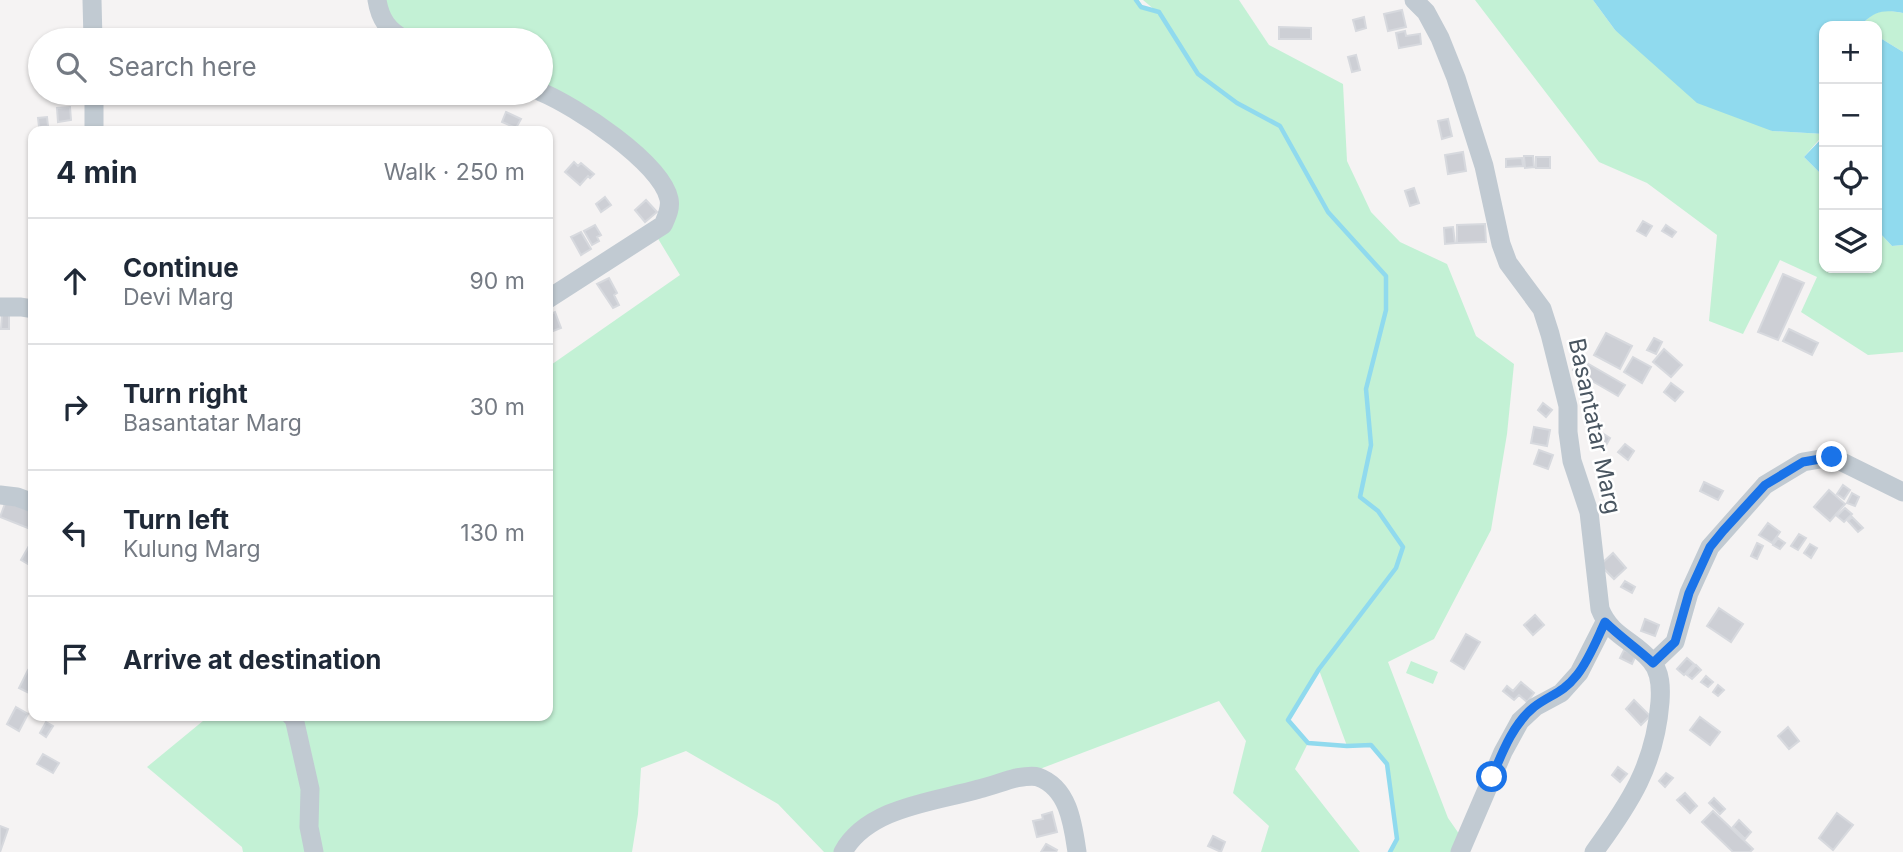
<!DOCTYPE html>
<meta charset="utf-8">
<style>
body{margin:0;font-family:Inter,sans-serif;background:#f6f6f7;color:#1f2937}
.controls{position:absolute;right:21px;top:21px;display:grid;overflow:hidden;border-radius:14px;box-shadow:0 2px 5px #0004}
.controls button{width:63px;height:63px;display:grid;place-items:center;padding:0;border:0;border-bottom:2px solid #e0e1e3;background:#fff;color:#1f2937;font:35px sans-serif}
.stop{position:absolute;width:21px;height:21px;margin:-16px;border:5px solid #1a73e8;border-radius:50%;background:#fff}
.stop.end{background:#1a73e8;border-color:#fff;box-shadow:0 2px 7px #0008}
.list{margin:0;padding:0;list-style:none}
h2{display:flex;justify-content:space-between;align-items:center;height:91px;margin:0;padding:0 28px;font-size:30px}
h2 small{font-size:23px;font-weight:400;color:#747a83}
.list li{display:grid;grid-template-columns:46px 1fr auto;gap:21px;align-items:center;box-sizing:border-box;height:126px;padding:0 28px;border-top:2px solid #e0e1e3}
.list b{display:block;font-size:26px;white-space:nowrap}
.list p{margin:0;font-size:23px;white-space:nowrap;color:#747a83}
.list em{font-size:23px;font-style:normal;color:#747a83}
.icon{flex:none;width:38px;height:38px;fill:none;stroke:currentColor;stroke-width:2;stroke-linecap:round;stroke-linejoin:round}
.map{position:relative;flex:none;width:1903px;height:852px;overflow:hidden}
.search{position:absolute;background:#fff;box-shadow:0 2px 5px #0004;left:28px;top:28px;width:525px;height:77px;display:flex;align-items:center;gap:18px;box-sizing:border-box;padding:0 24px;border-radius:38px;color:#747a83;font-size:26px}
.panel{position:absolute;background:#fff;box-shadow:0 2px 5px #0004;left:28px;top:126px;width:525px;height:595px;border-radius:14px}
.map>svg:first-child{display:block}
</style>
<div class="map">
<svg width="1903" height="852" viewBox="0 0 1903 852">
<rect width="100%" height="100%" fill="#f5f3f3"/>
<path fill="#c3f1d5" d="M377,0H1136L1141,7L1156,11L1143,0H1239L1269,45L1343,84L1347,161L1371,212L1400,242L1447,264L1476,336L1514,364L1507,434L1491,530L1434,639L1388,662L1448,818L1464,841L1460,852H1390L1397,839L1387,764L1371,745L1347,746L1319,670L1288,720L1308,743L1295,769L1360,852H1261L1269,826L1233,793L1246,741L1219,701L1016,778L885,816L843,852H824L778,804L686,751L641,768L638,814L632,852H243L242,847L147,767L209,716H548V367L680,275L654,232L663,225L659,179L541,92V40H406Z
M1475,0H1593L1615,30L1772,131L1824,134L1804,157L1824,177V268H1877V230L1892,246L1903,245V352L1868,355L1801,312L1817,277L1780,260L1743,334L1709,321L1717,235L1647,183L1599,162Z
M1885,10L1903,13V52L1877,36V26H1865L1864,22L1873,14Z
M1411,661L1438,672L1433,684L1406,673Z"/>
<path fill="#90daee" d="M1593,0H1903V13C1886,10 1877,10 1864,22L1865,26H1824V134L1772,131L1697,103L1615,30Z
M1877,36L1903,52V245L1892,246L1877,230Z
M1824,136V177L1804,157Z"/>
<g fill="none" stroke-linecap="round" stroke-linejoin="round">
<path stroke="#90daee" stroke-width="4.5" d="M1136,0L1141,7L1159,12L1198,74L1237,103L1280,126L1328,212L1386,276V310L1366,389L1371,445L1360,497L1378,511L1403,547L1396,568L1319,669L1288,720L1308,743L1347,746L1371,745L1387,764L1397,839L1390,852"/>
</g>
<path fill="#cdcfd5" stroke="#d7d9de" stroke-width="2" d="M1402,10L1406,27L1388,31L1384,14Z
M1364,17L1366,28L1356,31L1353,20Z
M1279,27L1311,28V39H1279Z
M1405,31L1406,36L1420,34L1421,44L1399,48L1396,33Z
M1356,55L1360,70L1352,72L1348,57Z
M70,107L71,120L58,122L57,108Z
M506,112L521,119L516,128L502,122Z
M47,117L48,126L39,127L38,118Z
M1448,119L1452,136L1442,139L1438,121Z
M1463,152L1466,171L1448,174L1445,155Z
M1524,156H1533L1534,167L1525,168Z
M1536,157H1550V168H1536Z
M1522,158L1523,166L1506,167V159Z
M574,162L578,166L581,163L594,174L590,178L588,176L580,185L565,172Z
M1414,188L1419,203L1410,206L1405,191Z
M605,197L611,205L601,212L596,204Z
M646,200L657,212L645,222L635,210Z
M1643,221L1652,226L1646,236L1637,231Z
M1485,224L1486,242L1457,243V225Z
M595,225L601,235L597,237L599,241L592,245L584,231Z
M1666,225L1676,232L1672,237L1662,231Z
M1453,227L1455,243L1445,244L1444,228Z
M581,232L591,249L581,255L571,237Z
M1783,274L1804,283L1778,340L1758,332Z
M609,278L617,293L614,295L619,305L613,308L597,284Z
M555,312L561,328L548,333V315Z
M2,315H9V329H1Z
M1789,329L1818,343L1812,355L1783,341Z
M1606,333L1632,346L1620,369L1594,355Z
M1654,338L1662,342L1656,354L1647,350Z
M1664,349L1682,365L1671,377L1653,362Z
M1633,357L1651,367L1642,383L1624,372Z
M1580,359L1625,385L1618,396L1573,370Z
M1671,383L1683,392L1675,401L1664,392Z
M1543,403L1552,410L1546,417L1538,410Z
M1534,427L1550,430L1547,446L1531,443Z
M1596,429L1610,438L1605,447L1591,438Z
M1625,444L1634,451L1628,460L1618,452Z
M1539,450L1553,455L1548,469L1534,464Z
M1704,482L1723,491L1718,500L1700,491Z
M1843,485L1850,490L1844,499L1837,494Z
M1829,490L1845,504L1830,521L1814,507Z
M1852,493L1859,497L1855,506L1847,503Z
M6,501L33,512V530L0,517Z
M1845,508L1852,514L1844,522L1837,516Z
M1852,517L1863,528L1858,532L1848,521Z
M1768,523L1780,532L1772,543L1759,535Z
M1799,534L1806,538L1798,550L1791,546Z
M1778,538L1785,543L1780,549L1773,545Z
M33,539V567L21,560Z
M1757,543L1763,546L1757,559L1751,556Z
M1810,544L1817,548L1811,558L1804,553Z
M1613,553L1626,568L1614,579L1600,565Z
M1625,581L1635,587L1632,593L1621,587Z
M1719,608L1743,624L1731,642L1707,626Z
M1535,615L1544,625L1533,635L1524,625Z
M1645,619L1659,625L1655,636L1641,631Z
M1466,634L1480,642L1464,669L1451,661Z
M1624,650L1636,655L1632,664L1620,658Z
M1687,658L1694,664L1684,675L1677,669Z
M1696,665L1701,670L1692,679L1687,675Z
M28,670L33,672V695L19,688Z
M1706,676L1713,682L1708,687L1701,682Z
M1521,682L1534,693L1527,702L1519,695L1514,700L1503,691L1507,686L1513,691Z
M1718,685L1724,690L1718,696L1713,692Z
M1634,700L1650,716L1641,725L1626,709Z
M16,707L28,714L19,731L7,724Z
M1700,717L1720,732L1710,745L1690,730Z
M46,722L53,726L46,737L40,733Z
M1788,727L1799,741L1789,749L1778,736Z
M43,754L59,763L53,773L37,764Z
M1618,767L1627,774L1620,782L1612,775Z
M1666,773L1673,778L1665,787L1659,781Z
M1685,793L1697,806L1690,813L1677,800Z
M1714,798L1725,809L1720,814L1709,803Z
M1713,811L1753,849L1750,852H1733L1702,822Z
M1052,812L1057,832L1037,837L1033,821L1043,819L1042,815Z
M1837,813L1853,825L1833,850L1819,838Z
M1739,820L1751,832L1745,839L1733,827Z
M0,826L8,829L0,852Z
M1213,836L1225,842L1221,852L1208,846Z
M1046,844L1057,850L1056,852H1041Z"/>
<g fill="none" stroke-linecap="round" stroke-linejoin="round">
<path stroke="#c1cad2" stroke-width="19" d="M92,0L93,40
M377,0C380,19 388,31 406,40
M1414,0L1426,12L1440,38L1456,78L1484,166L1501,244L1508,263L1542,309L1550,334L1568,406V432L1572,461L1589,512L1600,609C1611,637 1634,640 1651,661C1661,672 1661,688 1660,702C1655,765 1630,803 1594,852
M541,92C575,106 661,162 669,199C671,208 667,216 663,225L548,299
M94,93V131
M0,307H21L33,309
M0,495L17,497L33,503
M1653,663L1675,642L1689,593L1710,547L1765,485L1803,462L1832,457L1903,492
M291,716L294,718L310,789L309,827L314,852
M843,852C868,807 934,802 979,789C992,786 1004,781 1016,778C1022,777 1032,775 1038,777C1069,788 1073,825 1077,852
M1460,852L1503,752L1520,721L1535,707L1561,693L1579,673L1605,622"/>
</g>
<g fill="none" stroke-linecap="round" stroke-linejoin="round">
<path stroke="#1a73e8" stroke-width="9" d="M1492,777C1502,753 1513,724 1534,707C1551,694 1562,694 1577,675C1589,660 1597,639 1605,622C1620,637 1637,648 1653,663L1675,642L1689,593L1710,547L1723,531L1765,485L1803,462L1832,457"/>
</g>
<g text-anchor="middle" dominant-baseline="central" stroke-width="5" stroke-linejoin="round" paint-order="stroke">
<g font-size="23" fill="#4a5661" stroke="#fff">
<text transform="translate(1595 426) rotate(78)">Basantatar Marg</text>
</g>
</g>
</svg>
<div class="controls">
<button>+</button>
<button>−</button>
<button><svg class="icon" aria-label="locate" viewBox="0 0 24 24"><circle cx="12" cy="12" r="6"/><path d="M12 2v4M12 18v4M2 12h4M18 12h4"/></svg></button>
<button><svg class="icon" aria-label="layers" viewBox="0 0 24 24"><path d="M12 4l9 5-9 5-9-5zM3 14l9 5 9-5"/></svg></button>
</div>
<div class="stop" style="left:1492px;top:777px"></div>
<div class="stop end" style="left:1832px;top:457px"></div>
<div class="search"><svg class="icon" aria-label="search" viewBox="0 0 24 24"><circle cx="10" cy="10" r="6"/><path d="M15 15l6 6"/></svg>Search here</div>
<section class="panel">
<h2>4 min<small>Walk · 250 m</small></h2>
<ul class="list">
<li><svg class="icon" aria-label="ahead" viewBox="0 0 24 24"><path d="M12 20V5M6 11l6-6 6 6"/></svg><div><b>Continue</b><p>Devi Marg</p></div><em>90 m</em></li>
<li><svg class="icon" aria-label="right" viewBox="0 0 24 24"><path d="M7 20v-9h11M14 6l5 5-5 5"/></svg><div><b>Turn right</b><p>Basantatar Marg</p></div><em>30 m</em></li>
<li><svg class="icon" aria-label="left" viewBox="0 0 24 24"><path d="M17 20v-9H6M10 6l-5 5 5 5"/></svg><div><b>Turn left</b><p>Kulung Marg</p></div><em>130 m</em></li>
<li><svg class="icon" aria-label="arrive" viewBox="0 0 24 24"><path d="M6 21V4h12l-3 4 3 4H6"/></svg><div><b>Arrive at destination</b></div></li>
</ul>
</section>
</div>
